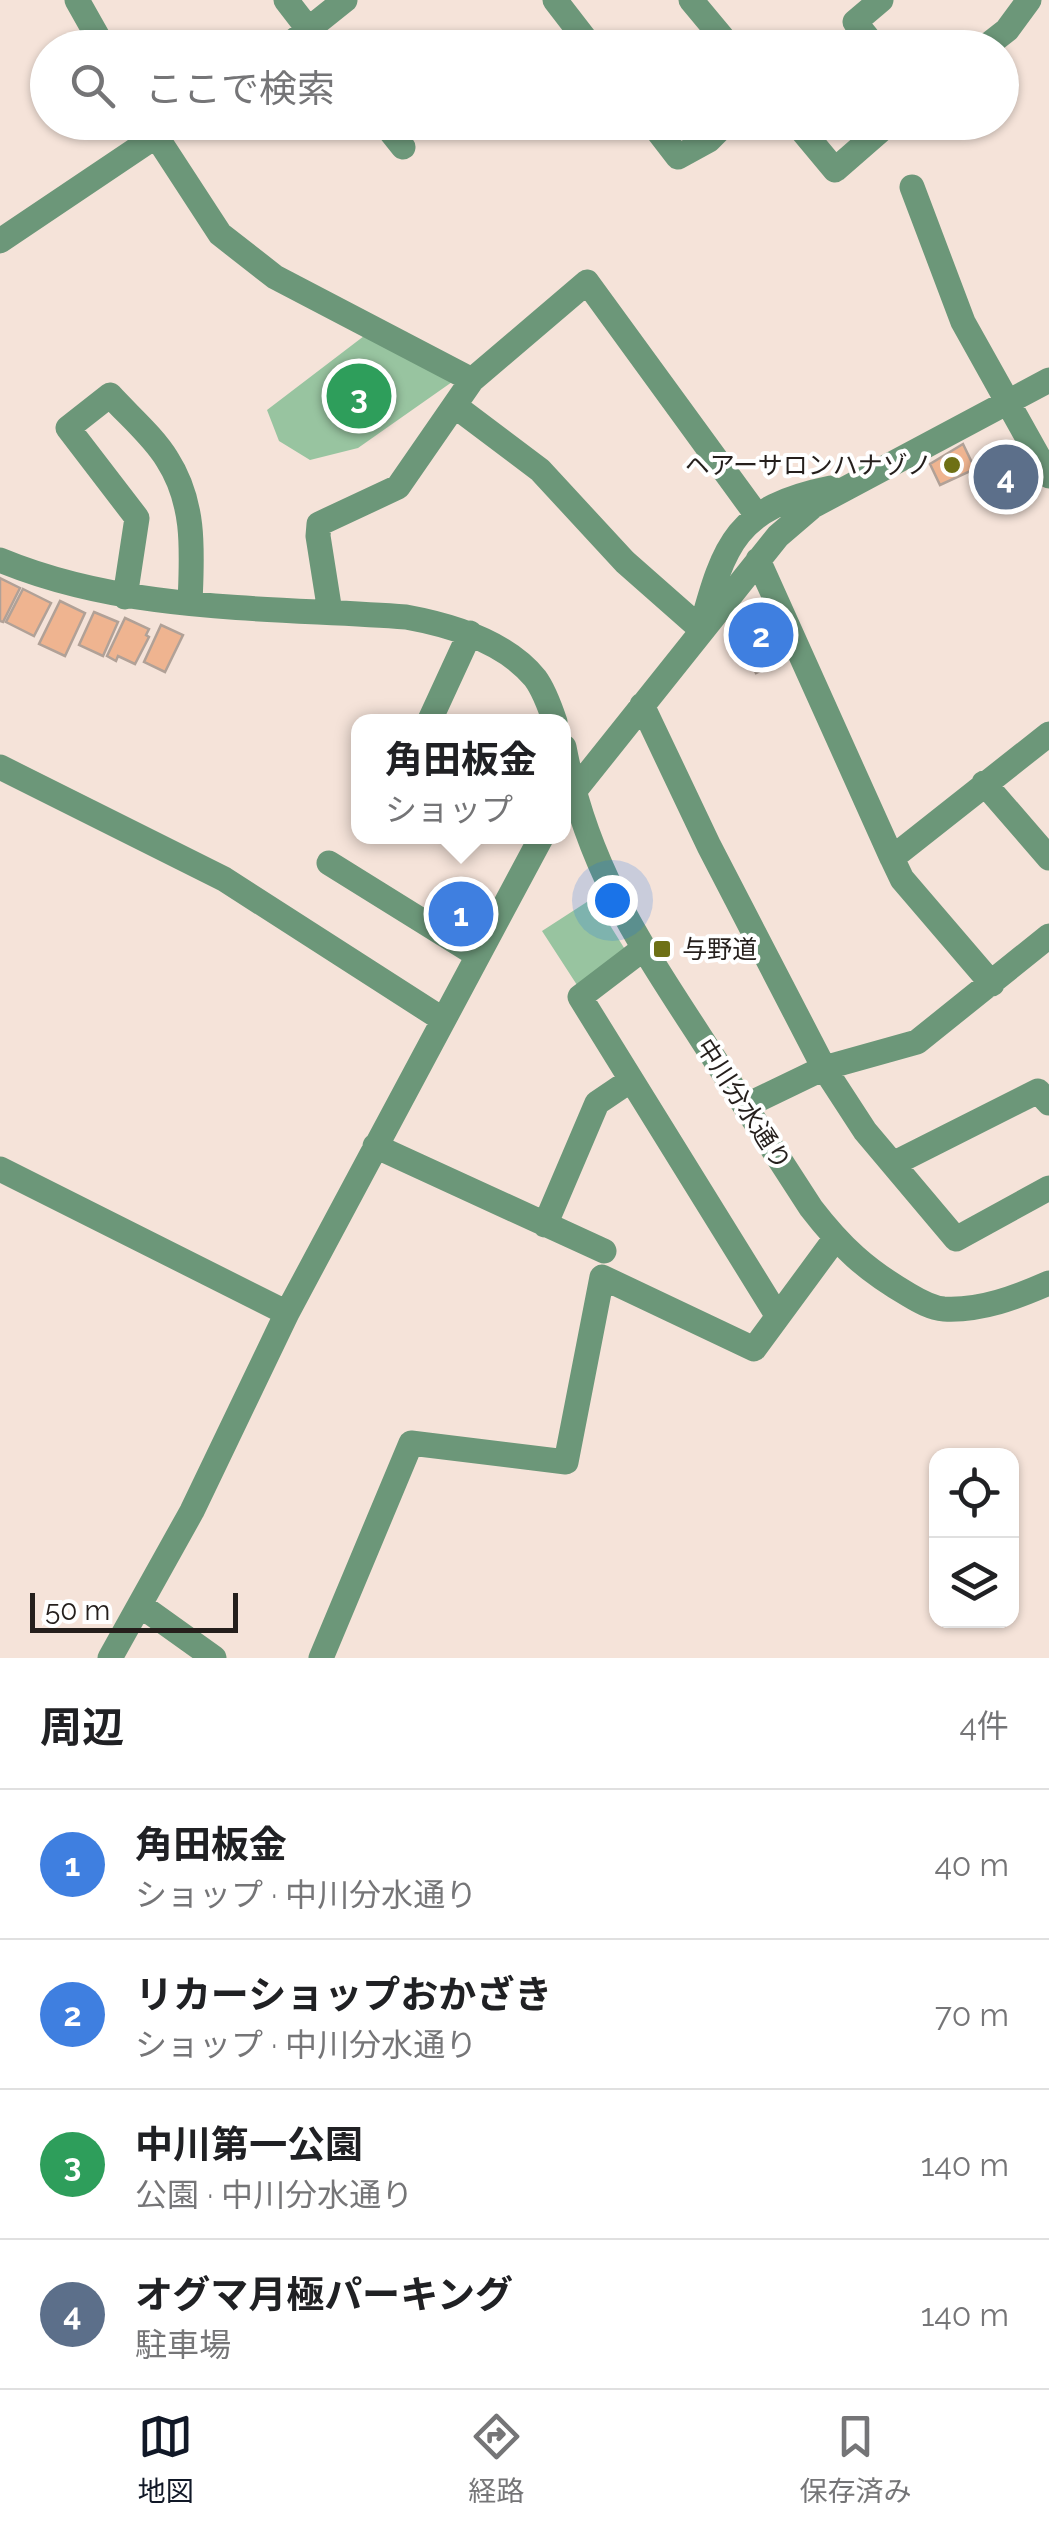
<!DOCTYPE html>
<html lang="ja">
<meta charset="utf-8">
<style>
body{margin:0;font-family:Raleway,"Noto Sans JP",sans-serif;background:#f6f6f6;color:#202124}
.controls{position:absolute;right:30px;bottom:30px;display:grid;overflow:hidden;border-radius:20px;box-shadow:0 2px 8px #0004}
.controls button{width:90px;height:90px;display:grid;place-items:center;padding:0;border:0;border-bottom:2px solid #e0e0e0;background:#fff;color:#202124;font:50px sans-serif}
.scale{position:absolute;left:30px;bottom:25px;width:208px;box-sizing:border-box;padding-left:10px;border:5px solid #251f1c;border-top:0;font-size:28px;line-height:35px;white-space:nowrap;color:#251f1c;-webkit-text-stroke:8px #fff;paint-order:stroke}
.you{position:absolute;left:612px;top:900px;width:35px;height:35px;margin:-25px;border:8px solid #fff;border-radius:50%;background:#1a73e8;box-shadow:0 0 0 15px #1a73e833}
.badge{display:grid;place-items:center;width:65px;height:65px;border-radius:50%;background:#111827;color:#fff;font-size:32px;font-weight:700}
.pin{position:absolute;translate:-50% -50%;border:5px solid #fff;box-shadow:0 2px 10px #0006}
.popup{position:absolute;left:351px;top:714px;width:220px;height:130px;box-sizing:border-box;display:grid;place-content:center;border-radius:20px;background:#fff;filter:drop-shadow(0 2px 8px #0005);font-size:32px;white-space:nowrap;color:#757577}
.popup b{font-size:38px;color:#202124}
.popup::after{content:'';position:absolute;left:50%;top:100%;margin-left:-20px;border:20px solid transparent;border-top-color:#fff}
.list{margin:0;padding:0;list-style:none}
h2{display:flex;justify-content:space-between;align-items:center;height:130px;margin:0;padding:0 40px;font-size:42px}
h2 small{font-size:32px;font-weight:400;color:#757577}
.list li{display:grid;grid-template-columns:65px 1fr auto;gap:30px;align-items:center;box-sizing:border-box;height:150px;padding:0 40px;border-top:2px solid #e0e0e0}
.list b{display:block;font-size:38px;white-space:nowrap}
.list p{margin:0;font-size:32px;white-space:nowrap;color:#757577}
.list em{font-size:32px;font-style:normal;color:#757577}
.icon{flex:none;width:55px;height:55px;fill:none;stroke:currentColor;stroke-width:2;stroke-linecap:round;stroke-linejoin:round}
.map{position:relative;flex:none;width:1049px;height:1658px;overflow:hidden}
.search{position:absolute;background:#fff;box-shadow:0 2px 8px #0004;left:30px;right:30px;top:30px;height:110px;display:flex;align-items:center;gap:25px;box-sizing:border-box;padding:0 35px;border-radius:55px;color:#757577;font-size:38px}
.sheet{height:730px;background:#fff}
nav{display:flex;justify-content:space-around;align-items:center;box-sizing:border-box;height:140px;border-top:2px solid #e0e0e0;background:#fff;font-size:28px;color:#757577}
nav a{display:grid;justify-items:center;gap:5px}
nav .on{color:#111827}
.map>svg:first-child{display:block}
</style>
<div class="map">
<svg width="1049" height="1658" viewBox="0 0 1049 1658">
<rect width="100%" height="100%" fill="#f5e3d9"/>
<path fill="#98c4a0" d="M364,336L452,382L358,448L310,460L279,441L267,410Z
M593,898L626,951L577,985L542,931Z"/>
<path fill="#efb490" stroke="#b1a197" stroke-width="2.5" d="M963,444L975,469L940,485L930,464Z
M0,578L20,588L3,622L0,621Z
M23,589L51,603L34,636L6,622Z
M60,601L85,613L65,656L39,644Z
M767,608L790,657L756,673L735,629L744,625L741,620Z
M94,612L118,622L103,656L79,645Z
M125,618L149,629L146,635L149,637L135,664L118,656L116,661L107,656Z
M161,625L183,635L165,672L144,662Z
M450,890L483,909L471,930L467,928L463,935L434,919Z"/>
<g fill="none" stroke-linecap="round" stroke-linejoin="round">
<path stroke="#6c9779" stroke-width="25" d="M77,0L104,48
M286,0L323,48
M555,0L592,48
M691,0L731,48
M285,48L345,0
M876,48L855,22L881,0
M984,48L1007,30L1029,0
M147,122L220,234L275,277L472,380
M383,122L403,147
M651,122L678,157L709,140L727,122
M795,122L835,170L890,122
M912,187L963,322L1049,476
M0,241L177,122
M455,406L540,470L625,562L701,629C724,543 737,507 831,488
M0,560C128,613 269,607 406,617C450,625 505,641 535,678C544,690 550,707 555,722
M758,560L892,858L1049,734
M125,597L137,518L68,428L110,395C129,416 153,436 167,459C196,504 192,553 190,603
M330,612L318,536L319,524L398,487L472,380L587,282L756,514
M642,705L709,846L824,1068L865,1131L956,1239L1049,1188
M429,722L470,633
M564,747C586,863 636,938 699,1035C736,1092 773,1150 811,1208C841,1247 866,1270 909,1295C919,1301 931,1308 944,1309C981,1311 1017,1297 1049,1283
M0,767L224,879L442,1019
M984,783L1049,858
M568,799L778,536L813,506L1049,380
M892,858L902,879L992,984
M329,863L477,955
M643,949L580,997L777,1315
M745,1106L824,1068L917,1042L1049,936
M375,1146L604,1251
M893,1164L1038,1091L1049,1103
M0,1169L287,1313
M545,1225L597,1103L631,1080
M140,1605L214,1658
M110,1658L192,1511L287,1313L542,836
M321,1658L411,1443L566,1462L602,1277L754,1349L835,1239"/>
</g>
<g fill="#6e7015" stroke="#fff" stroke-width="4">
<circle cx="952" cy="465" r="10"/>
<rect x="652" y="939" width="20" height="20" rx="5"/>
</g>
<g text-anchor="middle" dominant-baseline="central" stroke-width="8" stroke-linejoin="round" paint-order="stroke">
<g font-size="25" fill="#251f1c" stroke="#fff" text-anchor="end">
<text x="932" y="465">ヘアーサロンハナゾノ</text>
<text x="682" y="949" text-anchor="start">与野道</text>
</g>
<g font-size="25" fill="#251f1c" stroke="#fff">
<text transform="translate(744 1104) rotate(57)">中川分水通り</text>
</g>
</g>
</svg>
<div class="controls">
<button><svg class="icon" aria-label="locate" viewBox="0 0 24 24"><circle cx="12" cy="12" r="6"/><path d="M12 2v4M12 18v4M2 12h4M18 12h4"/></svg></button>
<button><svg class="icon" aria-label="layers" viewBox="0 0 24 24"><path d="M12 4l9 5-9 5-9-5zM3 14l9 5 9-5"/></svg></button>
</div>
<div class="scale">50 m</div>
<div class="you"></div>
<div class="pin badge" style="left:461px;top:914px;background:#3f7fe0">1</div>
<div class="popup"><b>角田板金</b>ショップ</div>
<div class="pin badge" style="left:761px;top:635px;background:#3f7fe0">2</div>
<div class="pin badge" style="left:359px;top:396px;background:#2e9e5b">3</div>
<div class="pin badge" style="left:1006px;top:477px;background:#5c6f8a">4</div>
<div class="search"><svg class="icon" aria-label="search" viewBox="0 0 24 24"><circle cx="10" cy="10" r="6"/><path d="M15 15l6 6"/></svg>ここで検索</div>
</div>
<section class="sheet">
<h2>周辺<small>4件</small></h2>
<ul class="list">
<li><span class="badge" style="background:#3f7fe0">1</span><div><b>角田板金</b><p>ショップ · 中川分水通り</p></div><em>40 m</em></li>
<li><span class="badge" style="background:#3f7fe0">2</span><div><b>リカーショップおかざき</b><p>ショップ · 中川分水通り</p></div><em>70 m</em></li>
<li><span class="badge" style="background:#2e9e5b">3</span><div><b>中川第一公園</b><p>公園 · 中川分水通り</p></div><em>140 m</em></li>
<li><span class="badge" style="background:#5c6f8a">4</span><div><b>オグマ月極パーキング</b><p>駐車場</p></div><em>140 m</em></li>
</ul>
</section>
<nav>
<a class="on"><svg class="icon" aria-label="map" viewBox="0 0 24 24"><path d="M3 6l6-2 6 2 6-2v14l-6 2-6-2-6 2zM9 4v14M15 6v14"/></svg>地図</a>
<a><svg class="icon" aria-label="directions" viewBox="0 0 24 24"><path d="M12 3l9 9-9 9-9-9zM9 14v-3h6M13 9l2 2-2 2"/></svg>経路</a>
<a><svg class="icon" aria-label="saved" viewBox="0 0 24 24"><path d="M7 4h10v16l-5-4-5 4z"/></svg>保存済み</a>
</nav>
